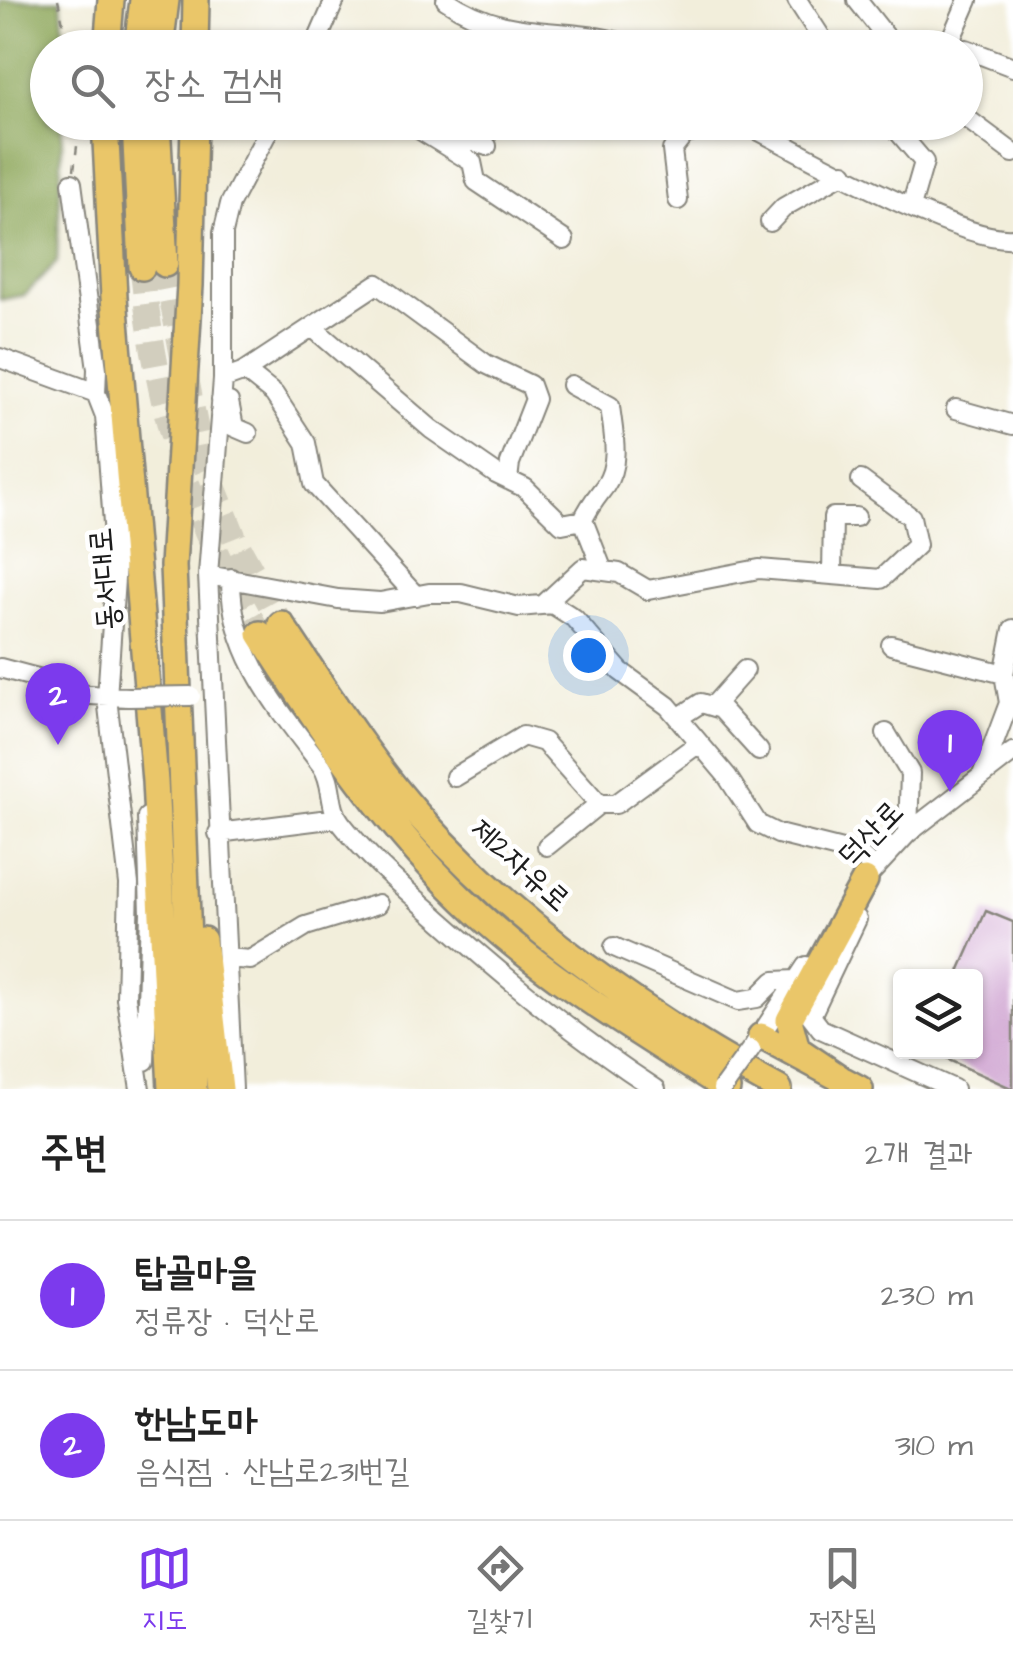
<!DOCTYPE html>
<html lang="ko">
<meta charset="utf-8">
<style>
body{margin:0;font-family:"Architects Daughter","Poor Story",sans-serif;background:#f6f6f6;color:#222}
.controls{position:absolute;right:30px;bottom:30px;display:grid;overflow:hidden;border-radius:10px;box-shadow:0 2px 8px #0004}
.controls button{width:90px;height:90px;display:grid;place-items:center;padding:0;border:0;border-bottom:2px solid #e0e0e0;background:#fff;color:#222;font:50px sans-serif}
.you{position:absolute;left:588px;top:655px;width:35px;height:35px;margin:-25px;border:8px solid #fff;border-radius:50%;background:#1a73e8;box-shadow:0 0 0 15px #1a73e833}
.badge{display:grid;place-items:center;width:65px;height:65px;border-radius:50%;background:#7c3aed;color:#fff;font-size:32px;font-weight:700}
.pin{position:absolute;translate:-50% -82px;filter:drop-shadow(0 2px 5px #0008)}
.pin::after{content:'';position:absolute;top:52px;width:35px;height:30px;background:inherit;clip-path:polygon(0 0,100% 0,50% 100%)}
.list{margin:0;padding:0;list-style:none}
h2{display:flex;justify-content:space-between;align-items:center;height:130px;margin:0;padding:0 40px;font-size:42px}
h2 small{font-size:32px;font-weight:400;color:#767676}
.list li{display:grid;grid-template-columns:65px 1fr auto;gap:30px;align-items:center;box-sizing:border-box;height:150px;padding:0 40px;border-top:2px solid #e0e0e0}
.list b{display:block;font-size:38px;white-space:nowrap}
.list p{margin:0;font-size:32px;white-space:nowrap;color:#767676}
.list em{font-size:32px;font-style:normal;color:#767676}
.icon{flex:none;width:55px;height:55px;fill:none;stroke:currentColor;stroke-width:2;stroke-linecap:round;stroke-linejoin:round}
.map{position:relative;flex:none;width:1013px;height:1089px;overflow:hidden}
.search{position:absolute;background:#fff;box-shadow:0 2px 8px #0004;left:30px;right:30px;top:30px;height:110px;display:flex;align-items:center;gap:25px;box-sizing:border-box;padding:0 35px;border-radius:55px;color:#767676;font-size:38px}
.sheet{height:430px;background:#fff}
nav{display:flex;justify-content:space-around;align-items:center;box-sizing:border-box;height:140px;border-top:2px solid #e0e0e0;background:#fff;font-size:28px;color:#767676}
nav a{display:grid;justify-items:center;gap:5px}
nav .on{color:#7c3aed}
.map>svg:first-child{display:block}
</style>
<div class="map">
<svg width="1013" height="1089" viewBox="0 0 1013 1089">
<rect width="100%" height="100%" fill="#fff"/>
<filter id="ink" filterUnits="userSpaceOnUse"><feTurbulence type="fractalNoise" baseFrequency=".01" numOctaves="2"/><feDisplacementMap in="SourceGraphic" scale="20" xChannelSelector="R" yChannelSelector="G"/><feConvolveMatrix kernelMatrix="1 2 1 2 8 2 1 2 1" color-interpolation-filters="sRGB"/></filter>
<filter id="wash" filterUnits="userSpaceOnUse"><feTurbulence type="fractalNoise" baseFrequency=".0048" numOctaves="4" result="noise"/><feDisplacementMap in="SourceGraphic" scale="40" xChannelSelector="R" yChannelSelector="G"/><feGaussianBlur stdDeviation="2.25" result="paint"/><feColorMatrix in="noise" values="0 0 0 0 0 0 0 0 0 0 0 0 0 0 0 0 0 1.4 0 .05"/><feComposite in="paint" operator="in"/></filter>
<g filter="url(#wash)">
<rect width="100%" height="100%" fill="#f2eedb"/>
<path fill="#8ca659" stroke="#54613a" stroke-width="2.5" d="M0,0H61L65,47L48,48V122L63,123L57,262L25,295L0,300Z"/>
<g id="blocks">
<path fill="#c896ca" d="M986,911L1013,922V1089L931,1052H976V976H957Z"/>
</g>
</g>
<g filter="url(#ink)">
<use href="#blocks" fill-opacity="0" stroke="#87857c" stroke-width="2.5"/>
<g fill="none" stroke-linecap="round" stroke-linejoin="round">
<path stroke="#d2cebe" stroke-width="25" stroke-dasharray="25 12" stroke-linecap="butt" d="M165,264L201,455L236,542L281,624
M142,267C157,409 186,511 260,634"/>
<g stroke="#87857c" stroke-width="22">
<path id="minor" d="M446,0C513,46 571,22 637,48
M797,0L828,48
M857,0L895,48
M314,48L335,0
M947,48L968,0
M966,49L1013,67
M966,118L1013,153
M407,122L472,162L476,181L564,240
M742,122C797,150 959,243 1013,238
M890,122L924,162L911,207
M419,125L487,146
M72,183L97,369L96,393L105,416L116,564L107,698L129,884L126,998L140,1089
M678,200L672,150L685,134L738,122
M770,222L784,207L844,173
M312,327L431,429L496,474L525,488L562,524L583,520L603,571
M0,358L96,393
M245,371L274,394L306,443L314,484L416,596
M223,379L245,371L377,284L486,364L530,385L535,399L510,463L508,480
M571,385L610,406C613,432 621,463 605,486C596,498 589,506 583,520
M221,400L229,402L234,427L248,433
M956,409L1013,425
M832,573L833,517H856
M208,575L338,599L380,602L429,593H461L519,607L552,604L574,618L620,671L668,706L727,776L758,824L778,834L858,854L874,868
M231,578C230,654 278,708 322,766C334,783 328,806 341,823C370,860 405,889 439,919C508,980 579,1039 656,1089
M543,605L583,568L619,573L648,590L759,569L881,579L917,545L911,517L861,480
M891,645L1004,674
M0,668L45,680L70,694L129,697
M713,706L745,670
M678,718L701,703L721,709L759,751
M886,733L910,773L908,833
M982,775L1009,703L1004,674L1013,629
M455,777L523,736L544,742L599,804H616L699,743
M218,833L337,818
M547,846L599,804
M869,875L908,833L1013,752
M857,919L811,1016L821,1029L954,1089
M614,947L738,1001L757,998L774,981L796,980
M227,958L250,960L306,926L378,904
M754,1045L806,966
M145,1061L150,913L147,817
M233,1089L208,575L223,379V233L230,204L273,122"/>
</g>
<g stroke="#87857c" stroke-width="30">
<path id="highway" d="M107,48L111,0
M137,48L143,0
M160,48L166,0
M195,48L196,0
M105,122L114,297L155,781L171,1089
M135,122L142,267
M157,122L165,264
M194,122L190,285L173,566L194,1089
M281,624C325,689 367,758 420,817C519,927 649,1018 779,1089
M260,634C324,734 389,833 478,914C552,982 643,1035 727,1089
M203,940L220,1089
M761,1036L860,1089
M840,1078L797,1049L789,1020L865,880"/>
</g>
<path stroke="#87857c" stroke-width="2.5" stroke-dasharray="8 8" stroke-linecap="butt" d="M58,0L68,48
M74,170L80,122"/>
<use href="#minor" stroke="#fff" stroke-width="18"/>
<use href="#highway" stroke="#eac669" stroke-width="25"/>
<g stroke="#87857c" stroke-width="22" stroke-linecap="butt">
<path id="minor-bridge" d="M129,697L191,696
M722,1089L751,1049"/>
</g>
<use href="#minor-bridge" stroke="#fff" stroke-width="18"/>
</g>
</g>
<g text-anchor="middle" dominant-baseline="central" stroke-width="9" stroke-linejoin="round" paint-order="stroke">
<g font-size="32" fill="#1c1c1c" stroke="#fff">
<text transform="translate(105 579) rotate(-95)">동서대로</text>
<text transform="translate(871 834) rotate(-46)">덕산로</text>
<text transform="translate(520 865) rotate(42)">제2자유로</text>
</g>
</g>
</svg>
<div class="controls">
<button><svg class="icon" aria-label="layers" viewBox="0 0 24 24"><path d="M12 4l9 5-9 5-9-5zM3 14l9 5 9-5"/></svg></button>
</div>
<div class="you"></div>
<div class="pin badge" style="left:950px;top:792px">1</div>
<div class="pin badge" style="left:58px;top:745px">2</div>
<div class="search"><svg class="icon" aria-label="search" viewBox="0 0 24 24"><circle cx="10" cy="10" r="6"/><path d="M15 15l6 6"/></svg>장소 검색</div>
</div>
<section class="sheet">
<h2>주변<small>2개 결과</small></h2>
<ul class="list">
<li><span class="badge">1</span><div><b>탑골마을</b><p>정류장 · 덕산로</p></div><em>230 m</em></li>
<li><span class="badge">2</span><div><b>한남도마</b><p>음식점 · 산남로231번길</p></div><em>310 m</em></li>
</ul>
</section>
<nav>
<a class="on"><svg class="icon" aria-label="map" viewBox="0 0 24 24"><path d="M3 6l6-2 6 2 6-2v14l-6 2-6-2-6 2zM9 4v14M15 6v14"/></svg>지도</a>
<a><svg class="icon" aria-label="directions" viewBox="0 0 24 24"><path d="M12 3l9 9-9 9-9-9zM9 14v-3h6M13 9l2 2-2 2"/></svg>길찾기</a>
<a><svg class="icon" aria-label="saved" viewBox="0 0 24 24"><path d="M7 4h10v16l-5-4-5 4z"/></svg>저장됨</a>
</nav>
